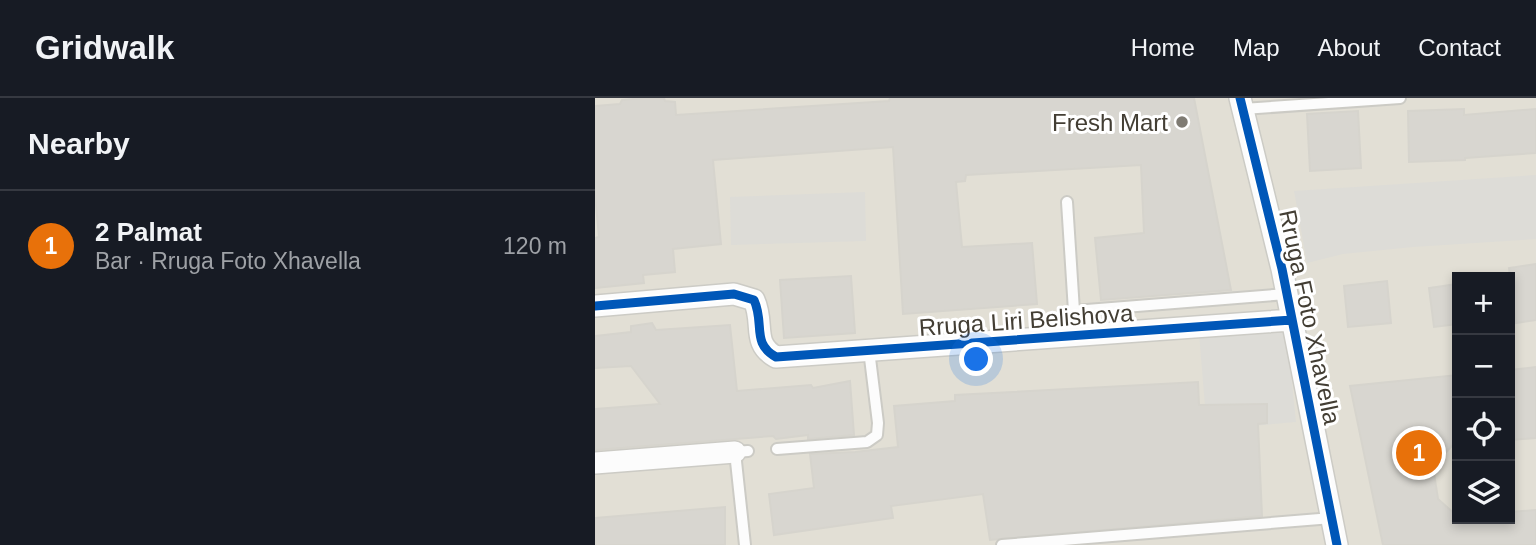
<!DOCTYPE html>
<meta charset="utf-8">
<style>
body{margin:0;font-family:Helvetica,sans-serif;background:#20242c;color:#f1f3f6}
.controls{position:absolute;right:21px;bottom:21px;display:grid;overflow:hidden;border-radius:0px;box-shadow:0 4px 10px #0003}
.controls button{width:63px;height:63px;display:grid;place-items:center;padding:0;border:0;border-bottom:2px solid #363941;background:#171b24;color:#f1f3f6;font:35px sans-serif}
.you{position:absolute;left:382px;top:262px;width:24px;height:24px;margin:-18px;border:5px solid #fff;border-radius:50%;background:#1a73e8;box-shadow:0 0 0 10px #1a73e833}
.badge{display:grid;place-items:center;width:46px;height:46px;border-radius:50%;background:#d93025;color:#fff;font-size:23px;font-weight:700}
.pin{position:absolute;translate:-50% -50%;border:4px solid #fff;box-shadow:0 2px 7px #0006}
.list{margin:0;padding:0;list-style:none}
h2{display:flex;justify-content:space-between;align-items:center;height:91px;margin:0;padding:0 28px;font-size:30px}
h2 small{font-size:23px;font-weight:400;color:#9ea1a6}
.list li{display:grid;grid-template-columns:46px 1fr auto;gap:21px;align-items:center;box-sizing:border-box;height:112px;padding:0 28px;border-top:2px solid #363941}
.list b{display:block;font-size:26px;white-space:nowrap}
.list p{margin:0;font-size:23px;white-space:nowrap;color:#9ea1a6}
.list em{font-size:23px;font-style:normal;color:#9ea1a6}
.icon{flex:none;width:38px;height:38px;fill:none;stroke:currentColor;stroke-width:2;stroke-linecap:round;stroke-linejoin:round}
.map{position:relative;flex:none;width:941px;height:447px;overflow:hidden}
header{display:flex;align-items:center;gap:42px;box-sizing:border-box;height:98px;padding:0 35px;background:#171b24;border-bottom:2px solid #363941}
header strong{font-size:33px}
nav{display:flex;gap:38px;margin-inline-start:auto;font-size:24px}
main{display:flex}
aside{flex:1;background:#171b24}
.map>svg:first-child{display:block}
</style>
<header>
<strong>Gridwalk</strong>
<nav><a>Home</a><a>Map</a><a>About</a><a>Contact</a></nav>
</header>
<main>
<aside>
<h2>Nearby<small></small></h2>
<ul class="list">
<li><span class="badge" style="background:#e8710a">1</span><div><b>2 Palmat</b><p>Bar · Rruga Foto Xhavella</p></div><em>120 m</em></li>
</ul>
</aside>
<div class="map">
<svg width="941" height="447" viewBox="0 0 941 447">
<rect width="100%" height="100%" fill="#eeede8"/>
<path fill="#e2dfd5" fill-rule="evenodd" d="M0,0H941V447H0ZM862,179H915V421H862Z"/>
<path fill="#dddcd7" d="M941,77V141L818,149L748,156L712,165L699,93Z
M270,94L271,143L136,147L135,99Z
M691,229L701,324L612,332L604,235Z"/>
<path fill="#d8d6d0" stroke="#d6d4cd" stroke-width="2" d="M49,0H69L70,3L80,4L81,17L294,3L295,0H599L636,192L506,202L500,140L549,135L546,67L371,77L370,83L361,84L367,149L437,145L442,206L308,216L298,49L118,62L126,146L78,151L80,174L48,177L49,185L0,190V140L4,139L0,97V8L25,6L27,2Z
M869,11V17L941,11V55L870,60V62L814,64L813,13Z
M763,13L766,70L715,73L712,16Z
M941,166V222L921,225L914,170Z
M256,178L260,235L189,240L185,182Z
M792,183L796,225L753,229L749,188Z
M862,186V226L839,229L834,190Z
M57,225L61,232L135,227L142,293L216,287L218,290L255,283L259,337L213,341V337L181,341L178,338L0,352V311L65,306L36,268L0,270V238L36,234V228Z
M941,269V340L915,342V272Z
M862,277V342L838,369L843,401L862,418V421H915V414L941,412V447H788L755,288Z
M603,284L604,307L672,306V325L663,326L667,418L395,442L388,396L296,408L298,420L179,437L174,396L219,390L215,356L260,354L303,349L299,308L360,303V297Z
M130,409V447H0V420Z"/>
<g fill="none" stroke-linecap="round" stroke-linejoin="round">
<g stroke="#cccbc5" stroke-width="14">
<path id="lane" d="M648,11L805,0
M472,104L479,213L692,196
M182,351L272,344L282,337L283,325L274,252
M150,447L140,354L153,353
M407,447L737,420"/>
</g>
<g stroke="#cccbc5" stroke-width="24">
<path id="street" d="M645,0L687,171L742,447
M0,208L139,196L159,202C170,226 156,245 181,259L697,222
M0,365L140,354"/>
</g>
<use href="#lane" stroke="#fcfcfc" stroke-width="10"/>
<use href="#street" stroke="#fcfcfc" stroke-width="21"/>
<g stroke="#fff" stroke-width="13">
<path id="cycleway" d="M645,0L687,171L742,447
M0,208L139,196L159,202C170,226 156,245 181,259L697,222"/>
</g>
<use href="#cycleway" stroke="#0057b8" stroke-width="9"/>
</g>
<circle fill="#7f7b73" stroke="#fff" stroke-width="2.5" cx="587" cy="24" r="7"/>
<g text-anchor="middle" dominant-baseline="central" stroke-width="6" stroke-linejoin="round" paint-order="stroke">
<g font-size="24" fill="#433e34" stroke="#fff" text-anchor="end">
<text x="573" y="24">Fresh Mart</text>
</g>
<g font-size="24" fill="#433e34" stroke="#fff">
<text transform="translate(715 219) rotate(78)">Rruga Foto Xhavella</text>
<text transform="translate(431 222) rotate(-4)">Rruga Liri Belishova</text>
</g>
</g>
</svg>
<div class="controls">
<button>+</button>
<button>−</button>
<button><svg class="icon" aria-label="locate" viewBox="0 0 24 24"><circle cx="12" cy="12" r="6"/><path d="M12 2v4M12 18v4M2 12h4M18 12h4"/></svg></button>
<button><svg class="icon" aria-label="layers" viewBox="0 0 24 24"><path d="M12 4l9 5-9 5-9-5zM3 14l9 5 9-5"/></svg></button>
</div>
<div class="you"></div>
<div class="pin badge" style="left:824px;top:355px;background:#e8710a">1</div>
</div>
</main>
